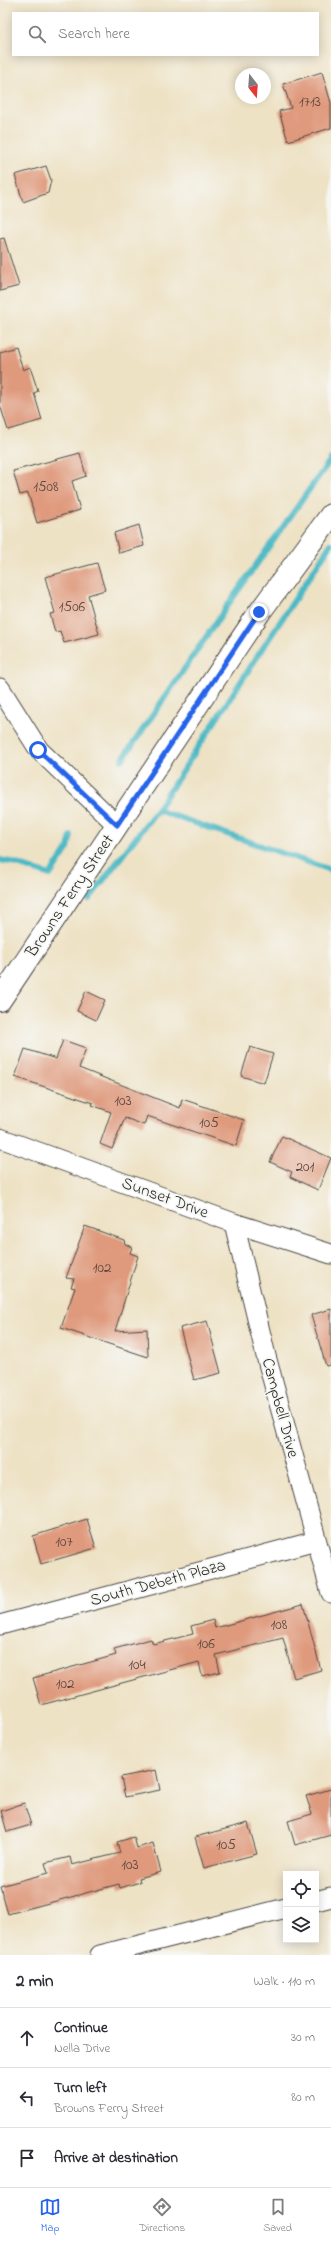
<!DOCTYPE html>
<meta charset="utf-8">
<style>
body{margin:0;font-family:"Indie Flower",sans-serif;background:#f7f7f7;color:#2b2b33}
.controls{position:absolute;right:12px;bottom:12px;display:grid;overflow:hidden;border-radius:0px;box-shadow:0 2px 10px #0003}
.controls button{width:36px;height:36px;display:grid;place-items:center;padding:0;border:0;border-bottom:1px solid #e1e1e2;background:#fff;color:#2b2b33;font:20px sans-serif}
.compass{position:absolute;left:235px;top:68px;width:36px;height:36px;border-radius:50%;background:#fff;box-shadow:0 2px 10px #0003;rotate:163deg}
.stop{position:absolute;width:12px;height:12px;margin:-9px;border:3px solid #2563eb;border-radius:50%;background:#fff}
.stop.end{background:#2563eb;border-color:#fff;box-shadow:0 1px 4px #0008}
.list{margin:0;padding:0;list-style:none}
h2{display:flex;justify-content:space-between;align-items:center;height:52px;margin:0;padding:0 16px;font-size:17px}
h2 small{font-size:13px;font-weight:400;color:#7c7c81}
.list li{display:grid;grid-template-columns:26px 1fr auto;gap:12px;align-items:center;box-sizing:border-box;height:60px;padding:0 16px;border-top:1px solid #e1e1e2}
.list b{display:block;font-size:15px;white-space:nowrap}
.list p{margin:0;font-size:13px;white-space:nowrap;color:#7c7c81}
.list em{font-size:13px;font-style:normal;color:#7c7c81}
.icon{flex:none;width:22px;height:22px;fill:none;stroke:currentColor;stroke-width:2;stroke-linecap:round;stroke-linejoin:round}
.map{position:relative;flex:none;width:331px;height:1955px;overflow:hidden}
.search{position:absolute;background:#fff;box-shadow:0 2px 10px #0003;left:12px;right:12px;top:12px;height:44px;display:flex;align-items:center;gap:10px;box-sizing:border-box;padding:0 14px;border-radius:0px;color:#7c7c81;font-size:15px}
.sheet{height:232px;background:#fff}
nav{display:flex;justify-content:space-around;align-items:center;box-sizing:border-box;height:56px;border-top:1px solid #e1e1e2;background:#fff;font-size:11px;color:#7c7c81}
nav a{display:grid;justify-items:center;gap:2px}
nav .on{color:#2563eb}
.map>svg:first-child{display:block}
</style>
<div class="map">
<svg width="331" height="1955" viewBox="0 0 331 1955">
<rect width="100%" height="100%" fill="#f6f6f2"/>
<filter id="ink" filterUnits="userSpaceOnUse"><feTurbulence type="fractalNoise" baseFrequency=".025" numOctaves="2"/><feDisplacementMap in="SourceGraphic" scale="8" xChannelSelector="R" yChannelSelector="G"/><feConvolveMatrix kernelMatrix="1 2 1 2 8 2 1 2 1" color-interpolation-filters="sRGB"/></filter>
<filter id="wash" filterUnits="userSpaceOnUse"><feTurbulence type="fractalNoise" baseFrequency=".012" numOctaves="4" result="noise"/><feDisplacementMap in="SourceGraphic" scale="16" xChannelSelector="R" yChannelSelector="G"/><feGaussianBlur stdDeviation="0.9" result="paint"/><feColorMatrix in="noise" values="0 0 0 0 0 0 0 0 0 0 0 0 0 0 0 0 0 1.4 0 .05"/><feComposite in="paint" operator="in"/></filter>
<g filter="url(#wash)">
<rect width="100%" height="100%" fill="#eee2c5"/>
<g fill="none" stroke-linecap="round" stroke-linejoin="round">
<path stroke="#4cb9c5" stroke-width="6" d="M122,760L232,599L331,459
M157,810L331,544
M0,860L11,862L50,875L68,848L71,836
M89,899L157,810L331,870"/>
</g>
<g id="blocks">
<path fill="#df997c" d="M322,72L331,103V128L288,141L279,111L291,108L283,84Z
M46,166L51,180L48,193L23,202L15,175Z
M4,238L19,286L0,291V239Z
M16,347L23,370L30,367L38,391L34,393L42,420L8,430L0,405V352Z
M80,453L86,476L72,481L80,510L37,523L28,493L20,495L13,471Z
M139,525L144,546L119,553L114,533Z
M97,563L105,590L88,595L99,634L64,643L60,631L55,632L50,614L55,613L45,577Z
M86,991L105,1000L96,1020L77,1011Z
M63,1040L86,1048L79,1068L180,1108L182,1099L244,1120L236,1146L147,1116L144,1125L125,1118L112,1149L100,1144L111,1112L92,1105L93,1103L15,1077L25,1049L56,1059Z
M250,1047L273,1054L264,1083L241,1076Z
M282,1136L331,1158L318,1190L290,1177L292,1172L270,1162Z
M85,1226L124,1240L125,1244L132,1247L130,1253L138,1256L115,1331L147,1329L148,1357L61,1328L75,1288L71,1287L74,1279L66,1278Z
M331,1309V1365L326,1366L311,1315Z
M207,1321L221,1373L194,1380L180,1328Z
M87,1519L96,1548L41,1564L33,1536Z
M303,1604L321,1670L294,1678L283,1638L216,1655L220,1672L202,1676L199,1662L41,1705L33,1678L116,1655L114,1649L151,1639L153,1644L193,1634L191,1626L213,1620L215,1628Z
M156,1770L160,1790L125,1797L121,1777Z
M331,1789V1835L295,1845L288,1821L312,1814L306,1796Z
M24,1803L31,1825L7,1832L1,1811Z
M248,1823L257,1854L204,1868L195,1837Z
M134,1837L137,1848L153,1843L161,1872L139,1878L140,1882L120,1888L119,1884L8,1914L0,1886L48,1873L45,1863L70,1857L72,1865L120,1853L117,1842Z"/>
</g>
</g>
<g filter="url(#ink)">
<use href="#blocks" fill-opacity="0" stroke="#484642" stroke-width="1"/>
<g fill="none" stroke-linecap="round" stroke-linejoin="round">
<g stroke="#484642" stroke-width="21">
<path id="street" d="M0,688L39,750L117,825
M0,1138L234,1223L331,1254
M234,1223L266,1356L331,1593
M0,1625L316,1541
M316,1901L331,1897
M100,1955L286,1908"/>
</g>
<g stroke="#484642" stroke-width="24">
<path id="secondary" d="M0,1000L259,613L331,515"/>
</g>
<use href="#street" stroke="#fff" stroke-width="19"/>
<use href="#secondary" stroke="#fff" stroke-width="22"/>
</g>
</g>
<g fill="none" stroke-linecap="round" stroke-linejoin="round" filter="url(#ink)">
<path stroke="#2563eb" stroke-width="5" d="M38,750L117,825L259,612"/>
</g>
<g text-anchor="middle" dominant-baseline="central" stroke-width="3.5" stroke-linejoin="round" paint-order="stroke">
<g font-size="15" fill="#58463f">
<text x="310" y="102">1713</text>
<text x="46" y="487">1508</text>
<text x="72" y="607">1506</text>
<text x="123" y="1101">103</text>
<text x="209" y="1123">105</text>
<text x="305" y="1167">201</text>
<text x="102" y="1268">102</text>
<text x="64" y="1542">107</text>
<text x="279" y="1625">108</text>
<text x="206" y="1644">106</text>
<text x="137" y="1665">104</text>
<text x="65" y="1684">102</text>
<text x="226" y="1845">105</text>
<text x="130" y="1865">103</text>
</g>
<g font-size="17" fill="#2b2b2b" stroke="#f6f6f2">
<text transform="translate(70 896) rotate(-56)">Browns Ferry Street</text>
<text transform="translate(165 1198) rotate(20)">Sunset Drive</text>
<text transform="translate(280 1408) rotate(75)">Campbell Drive</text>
<text transform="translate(158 1583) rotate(-15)">South Debeth Plaza</text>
</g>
</g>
</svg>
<div class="controls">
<button><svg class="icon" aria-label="locate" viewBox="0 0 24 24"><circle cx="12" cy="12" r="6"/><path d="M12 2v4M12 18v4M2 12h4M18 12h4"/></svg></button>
<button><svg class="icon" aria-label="layers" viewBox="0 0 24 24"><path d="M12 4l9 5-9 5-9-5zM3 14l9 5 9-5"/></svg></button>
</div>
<svg class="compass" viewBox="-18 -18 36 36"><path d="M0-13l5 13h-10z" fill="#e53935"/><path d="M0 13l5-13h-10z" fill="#7c7c81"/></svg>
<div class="stop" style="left:38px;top:750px"></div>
<div class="stop end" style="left:259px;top:612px"></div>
<div class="search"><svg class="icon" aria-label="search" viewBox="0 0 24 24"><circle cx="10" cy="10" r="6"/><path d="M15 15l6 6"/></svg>Search here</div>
</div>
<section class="sheet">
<h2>2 min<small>Walk · 110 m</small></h2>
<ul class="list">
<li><svg class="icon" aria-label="ahead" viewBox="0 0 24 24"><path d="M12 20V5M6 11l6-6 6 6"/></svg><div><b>Continue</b><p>Nella Drive</p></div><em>30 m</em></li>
<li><svg class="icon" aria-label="left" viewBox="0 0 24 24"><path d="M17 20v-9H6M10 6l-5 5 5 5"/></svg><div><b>Turn left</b><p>Browns Ferry Street</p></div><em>80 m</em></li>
<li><svg class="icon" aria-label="arrive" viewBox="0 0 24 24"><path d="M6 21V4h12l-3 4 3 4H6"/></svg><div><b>Arrive at destination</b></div></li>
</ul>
</section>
<nav>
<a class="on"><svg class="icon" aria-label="map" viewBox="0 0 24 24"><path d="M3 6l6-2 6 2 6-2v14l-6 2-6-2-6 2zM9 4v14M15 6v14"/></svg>Map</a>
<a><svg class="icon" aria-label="directions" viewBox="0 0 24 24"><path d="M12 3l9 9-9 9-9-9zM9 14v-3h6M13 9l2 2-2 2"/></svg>Directions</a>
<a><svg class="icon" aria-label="saved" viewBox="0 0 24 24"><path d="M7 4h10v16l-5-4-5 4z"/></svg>Saved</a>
</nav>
